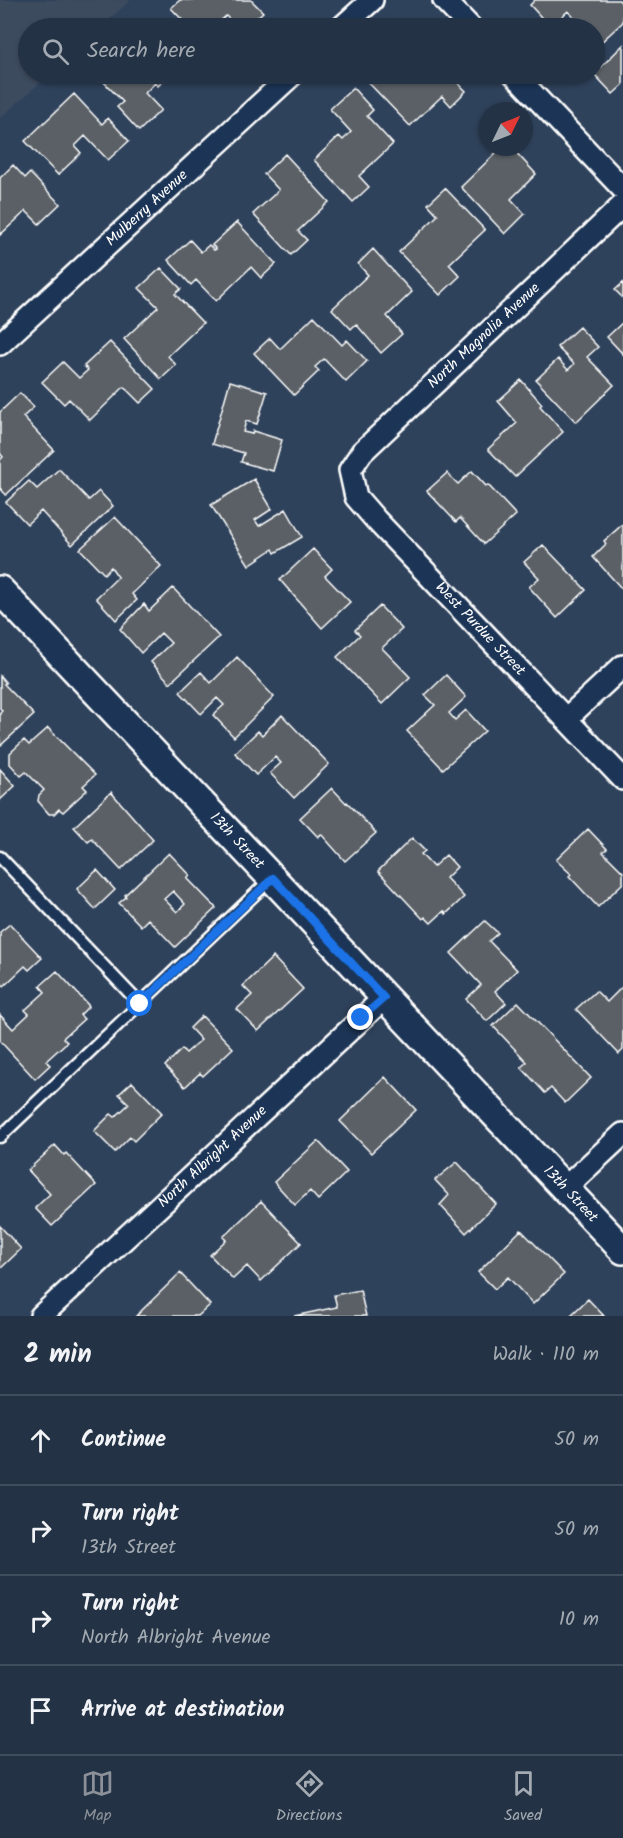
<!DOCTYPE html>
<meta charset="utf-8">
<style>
body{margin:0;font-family:Kalam,sans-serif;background:#2b3a4b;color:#f1f3f6}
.compass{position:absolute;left:479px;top:102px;width:54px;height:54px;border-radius:50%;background:#233244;box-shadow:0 2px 4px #0004;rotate:47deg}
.stop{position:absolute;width:18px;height:18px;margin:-14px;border:4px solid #1a73e8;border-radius:50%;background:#fff}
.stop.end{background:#1a73e8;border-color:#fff;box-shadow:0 2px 6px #0008}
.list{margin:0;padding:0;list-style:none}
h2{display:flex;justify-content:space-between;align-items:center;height:78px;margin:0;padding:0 24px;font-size:26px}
h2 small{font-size:20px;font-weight:400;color:#a3aab2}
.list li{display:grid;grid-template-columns:39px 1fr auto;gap:18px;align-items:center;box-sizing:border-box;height:90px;padding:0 24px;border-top:2px solid #404d5d}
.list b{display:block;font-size:22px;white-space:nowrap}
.list p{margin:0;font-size:20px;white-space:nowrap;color:#a3aab2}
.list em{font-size:20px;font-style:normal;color:#a3aab2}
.icon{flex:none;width:33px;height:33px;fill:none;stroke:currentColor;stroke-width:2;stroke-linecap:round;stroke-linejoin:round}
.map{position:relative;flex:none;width:623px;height:1316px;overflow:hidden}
.search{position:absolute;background:#233244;box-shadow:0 2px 4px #0004;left:18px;right:18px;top:18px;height:66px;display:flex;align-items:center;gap:15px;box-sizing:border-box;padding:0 21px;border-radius:33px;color:#a3aab2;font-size:22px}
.sheet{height:438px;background:#233244}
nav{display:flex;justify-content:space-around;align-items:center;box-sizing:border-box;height:84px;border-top:2px solid #404d5d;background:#233244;font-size:16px;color:#a3aab2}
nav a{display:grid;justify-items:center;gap:3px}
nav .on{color:#8c9099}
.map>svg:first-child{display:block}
</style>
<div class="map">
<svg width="623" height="1316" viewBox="0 0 623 1316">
<rect width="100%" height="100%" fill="#2f425b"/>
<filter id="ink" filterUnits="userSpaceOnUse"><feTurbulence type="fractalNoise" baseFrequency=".0167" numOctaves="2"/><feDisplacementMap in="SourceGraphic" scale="12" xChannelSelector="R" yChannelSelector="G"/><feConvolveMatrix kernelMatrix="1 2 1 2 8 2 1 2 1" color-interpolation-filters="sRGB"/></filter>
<g filter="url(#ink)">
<path fill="#3c4b5e" d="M0,0H131L99,28H28V74H50L0,118Z"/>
<path fill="#5a6065" stroke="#fff" stroke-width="1.5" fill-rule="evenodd" d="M180,0H251L263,12L245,28H238L226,16L212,28H190L171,8Z
M535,0H619L623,5V22L599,44L594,40V28H584L568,11L550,27L530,5Z
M623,45V85L613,94L594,74Z
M110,74H171L158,86L155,83L145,93L161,110L139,131L117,107L123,102L103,81Z
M368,74H449L466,91L451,106L442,96L410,126L364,78Z
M353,88L373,110L367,116L393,144L359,176L369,187L353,202L314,160L339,136L343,140L351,132L330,109Z
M74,94L102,124L108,118L129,141L108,160L85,136L75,146L81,153L58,175L25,141Z
M502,147H511L536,174L511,199L525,214L505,234L461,187Z
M285,154L329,202L298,231L307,240L291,255L253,214L279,190L264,174Z
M13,165L25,178L30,173L60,204L39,224L26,211L0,235V178Z
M445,188L485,230L449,264L460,276L440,295L399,252L438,215L428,204Z
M237,222L276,264L261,278L251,267L216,301L196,280L191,285L168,260L190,240L201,252L209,245L214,250L216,249L212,245Z
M373,249L412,292L387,316L402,334L381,353L356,324L351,329L332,309L368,275L358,264Z
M161,268L181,289L175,294L203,323L168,356L176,365L161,379L124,339L158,307L139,288Z
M623,283V298L615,290Z
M314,316L342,345L347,340L367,361L346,382L324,359L315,367L319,371L294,395L254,353L270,338L280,349Z
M623,322V354L607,337Z
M579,327L598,347L587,357L614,385L576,422L536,380L558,359L568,370L574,364L557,347Z
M110,342L155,389L140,403L124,387L90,420L69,399L64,404L42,382L63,362L79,378L88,370L84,366Z
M521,380L542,404L540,406L563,432L515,477L488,449L517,423L498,401Z
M230,381L267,392L257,424L246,421L243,432L252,434L253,431L282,440L273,471L241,462L244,453L212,444Z
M20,393L34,407L23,417L54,450L6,495L0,488V460L3,457L0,453V412Z
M59,469L89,500L99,491L113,506L72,545L41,511L27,524L6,502L29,481L37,489Z
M472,471L486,486L488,485L516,515L484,544L460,518L456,522L427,491L447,473L458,484Z
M254,479L272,509L255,520L259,526L286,509L302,537L275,553L273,549L249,565L211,505Z
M115,517L161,566L132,594L137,600L116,620L96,598L118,577L111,567L104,574L80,549Z
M623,524V588L622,589L593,557L606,544L604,541Z
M543,545L586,590L557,618L529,587L539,578L524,562Z
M313,549L332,569L325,576L350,602L322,628L280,580Z
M173,588L219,637L170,683L151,662L171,643L161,633L141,653L120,629L144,604L149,611Z
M380,606L402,629L382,648L410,677L382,704L337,657L360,635L355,630Z
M237,657L274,697L234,737L213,715L224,705L217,698L201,714L180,692L201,672L211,683Z
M446,675L466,697L449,713L455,720L466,710L485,731L443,769L407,731L435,705L425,695Z
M0,676L6,683L4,684L34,715L0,746V713L2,711L0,708Z
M282,715L329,764L294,798L270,773L281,763L275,757L256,775L235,753L258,731L262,735Z
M48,728L95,775L83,786L87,790L63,812L59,809L54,814H49L38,801L39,795L44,790L26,772L21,776L10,764V753L24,740L29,745Z
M0,769L15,786L0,800Z
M332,788L346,803L347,802L376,833L345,861L321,834L318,837L300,818Z
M111,792L153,840L121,870L92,839L88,842L74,827Z
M588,829L607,849L603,852L623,872V883L598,907L569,876L571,874L556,860Z
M412,838L425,851L421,854L433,867L446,855L457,867L446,878L464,897L446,914L444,911L431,923L425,917L423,919L378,871Z
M169,853L190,875L187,878L216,908L175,947L148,919L141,926L119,903L126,897L125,895ZM173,891L185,904L177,912L164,899Z
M97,870L115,890L95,909L77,889Z
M485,921L498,933L489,941L517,970L495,991L506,1003L487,1021L466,999L481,985L451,953Z
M10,924L42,958L29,970L25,966L4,986L0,982V932Z
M273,957L303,989L258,1031L237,1009L252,995L243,986Z
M57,971L89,1006L80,1015L84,1019L63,1038L67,1042L46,1061L50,1065L35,1079L0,1041V1015L13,1029L29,1014L25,1010L45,992L40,986Z
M623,986V1050L619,1054L576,1009L596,991L607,1002Z
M518,1002L591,1078L565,1103L551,1088L545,1093L521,1067L527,1062L493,1026Z
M202,1016L233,1048L203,1076L200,1073L185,1087L165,1066L182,1049L186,1053L201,1040L190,1028Z
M385,1077L416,1110L371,1153L340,1121Z
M132,1082L162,1113L134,1141L130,1137L115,1152L94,1131L111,1114L115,1117L129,1104L119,1094Z
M318,1141L347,1172L318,1200L310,1191L295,1205L274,1182Z
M55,1145L64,1155L66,1153L96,1185L52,1226L35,1208L50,1194L28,1170Z
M457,1162L496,1204L466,1233L440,1205L449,1195L435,1180Z
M261,1201L301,1243L261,1281L247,1266L233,1279L210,1255L226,1240L223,1237Z
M0,1226L21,1249L0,1269Z
M521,1230L564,1274L533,1304L508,1277L495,1289L478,1272Z
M180,1273L210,1305L198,1316H136Z
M360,1290L366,1316H294L337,1307L334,1295Z
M588,1299L604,1316H570Z"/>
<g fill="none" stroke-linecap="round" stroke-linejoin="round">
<g stroke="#fff" stroke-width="15">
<path id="service" d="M0,857L140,1004
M0,1137L272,878"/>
</g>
<g stroke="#fff" stroke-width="26">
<g id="minor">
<path d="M444,0L471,28"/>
<path d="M341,28L372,0"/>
<path d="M514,74L623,189"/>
<path id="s1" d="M623,205L362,452L350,470L356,497L376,520L623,779"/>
<path id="s2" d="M0,344L293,74"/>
<path d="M566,719L623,666"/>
<path d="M565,1188L623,1134"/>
<path id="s3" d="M41,1316L384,998"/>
</g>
</g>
<g stroke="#fff" stroke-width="32">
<g id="tertiary">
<path id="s4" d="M0,590L623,1250"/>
</g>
</g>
<use href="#service" stroke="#1d3557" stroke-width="10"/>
<use href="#minor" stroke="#1d3557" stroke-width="21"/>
<use href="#tertiary" stroke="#1d3557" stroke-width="27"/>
</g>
</g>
<g fill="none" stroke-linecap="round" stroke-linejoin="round" filter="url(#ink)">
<path stroke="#1a73e8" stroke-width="8" d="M140,1004L273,878L384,998L361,1018"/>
</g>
<g text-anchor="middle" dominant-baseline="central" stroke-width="4.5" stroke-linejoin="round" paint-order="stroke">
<g font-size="15" fill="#fff" stroke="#1d3557">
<text stroke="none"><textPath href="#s2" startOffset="200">Mulberry Avenue</textPath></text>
<text transform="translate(484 336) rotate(-43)">North Magnolia Avenue</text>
<text stroke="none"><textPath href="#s1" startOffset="590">West Purdue Street</textPath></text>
<text stroke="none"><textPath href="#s4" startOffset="345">13th Street</textPath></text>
<text stroke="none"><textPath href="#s3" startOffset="234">North Albright Avenue</textPath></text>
<text stroke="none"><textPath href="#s4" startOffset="831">13th Street</textPath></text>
</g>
</g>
</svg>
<svg class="compass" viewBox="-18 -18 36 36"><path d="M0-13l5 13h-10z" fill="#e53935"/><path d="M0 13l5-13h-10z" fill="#a3aab2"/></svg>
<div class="stop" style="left:140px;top:1004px"></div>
<div class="stop end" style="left:361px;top:1018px"></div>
<div class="search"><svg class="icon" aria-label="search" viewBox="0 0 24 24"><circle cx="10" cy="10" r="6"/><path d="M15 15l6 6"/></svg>Search here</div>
</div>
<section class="sheet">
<h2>2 min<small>Walk · 110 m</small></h2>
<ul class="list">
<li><svg class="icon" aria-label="ahead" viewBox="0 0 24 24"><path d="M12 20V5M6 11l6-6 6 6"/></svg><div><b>Continue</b></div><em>50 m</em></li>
<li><svg class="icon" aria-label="right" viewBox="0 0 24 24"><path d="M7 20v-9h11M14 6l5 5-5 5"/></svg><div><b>Turn right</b><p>13th Street</p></div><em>50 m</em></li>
<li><svg class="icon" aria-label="right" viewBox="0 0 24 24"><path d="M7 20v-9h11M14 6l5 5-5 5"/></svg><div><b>Turn right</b><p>North Albright Avenue</p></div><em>10 m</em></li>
<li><svg class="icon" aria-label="arrive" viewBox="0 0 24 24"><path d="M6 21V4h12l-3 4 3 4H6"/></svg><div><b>Arrive at destination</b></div></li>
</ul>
</section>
<nav>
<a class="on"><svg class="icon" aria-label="map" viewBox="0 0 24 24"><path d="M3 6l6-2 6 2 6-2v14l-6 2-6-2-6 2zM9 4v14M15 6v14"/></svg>Map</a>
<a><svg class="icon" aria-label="directions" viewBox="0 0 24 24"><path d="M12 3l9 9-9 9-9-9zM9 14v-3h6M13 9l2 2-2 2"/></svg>Directions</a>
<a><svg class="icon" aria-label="saved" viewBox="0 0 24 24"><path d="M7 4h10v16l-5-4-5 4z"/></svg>Saved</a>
</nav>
